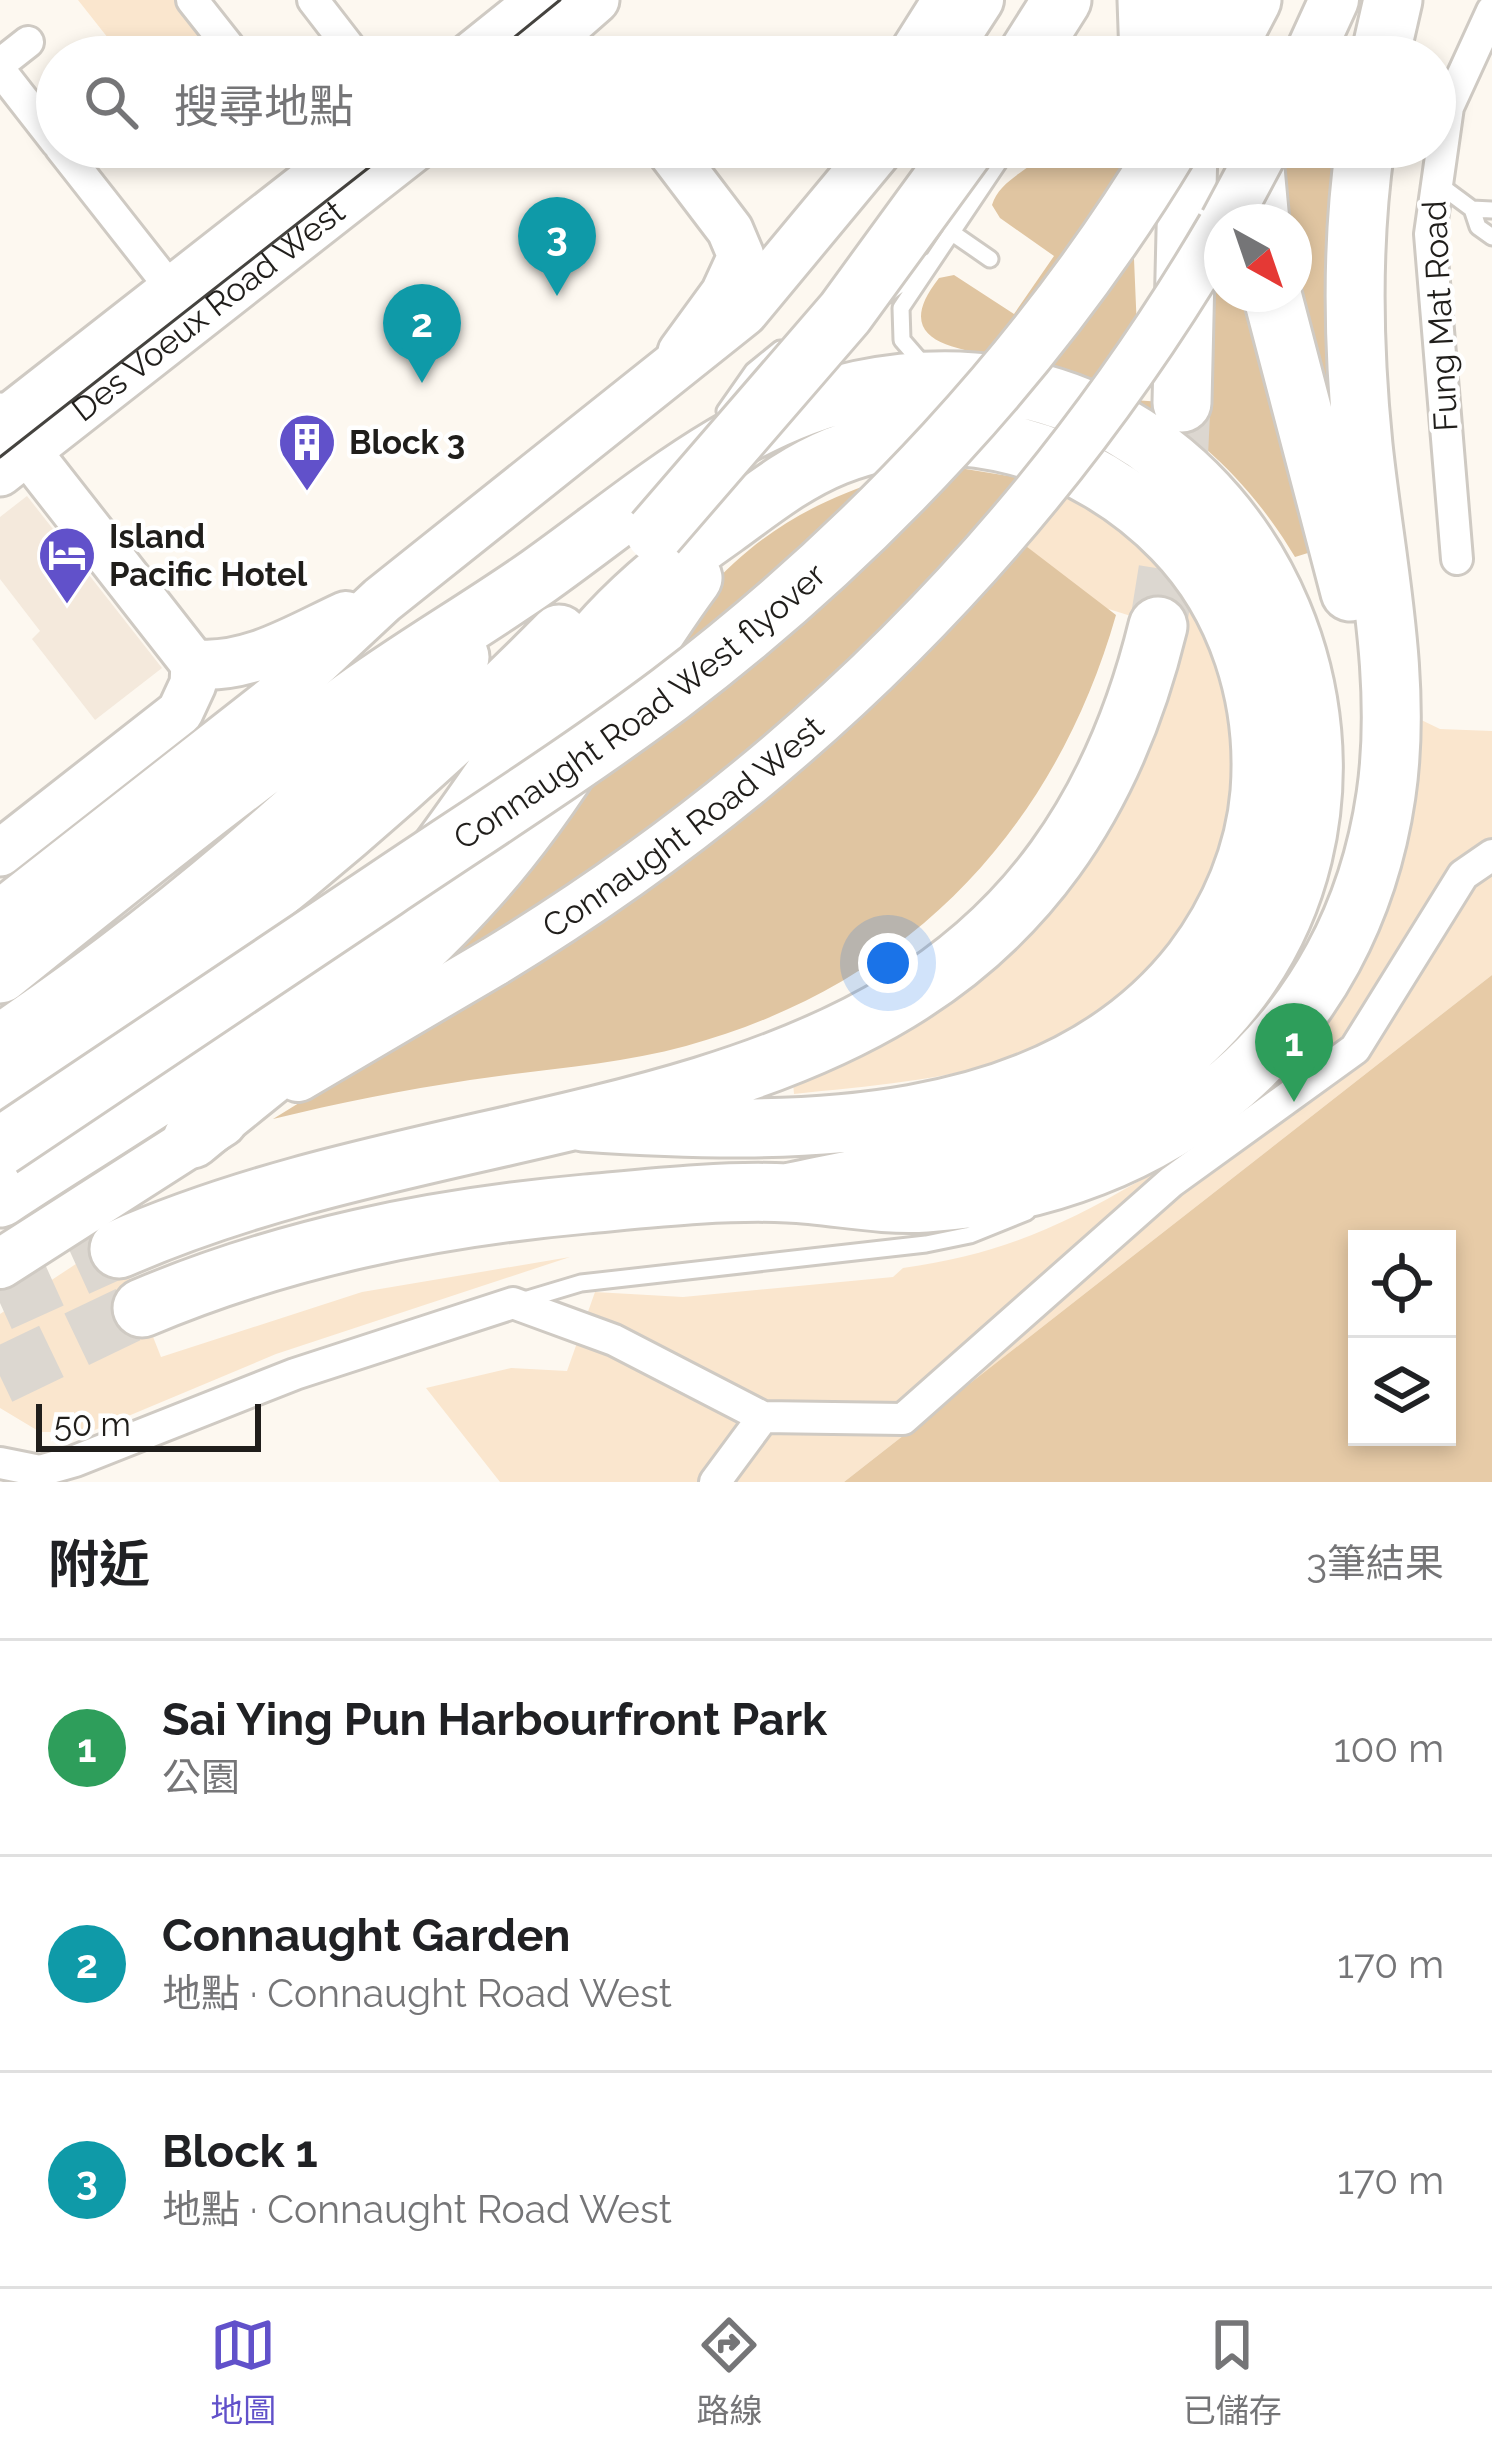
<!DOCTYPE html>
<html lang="zh-TW">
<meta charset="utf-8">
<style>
body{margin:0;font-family:Raleway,"Noto Sans TC",sans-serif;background:#f2f2f2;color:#202124}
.controls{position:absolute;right:36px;bottom:36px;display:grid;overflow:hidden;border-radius:0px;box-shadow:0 6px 18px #0003}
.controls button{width:108px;height:108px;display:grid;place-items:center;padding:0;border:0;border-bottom:3px solid #e0e0e0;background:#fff;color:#202124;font:60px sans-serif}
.compass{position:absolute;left:1204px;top:204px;width:108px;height:108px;border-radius:50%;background:#fff;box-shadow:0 6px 18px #0003;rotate:140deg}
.scale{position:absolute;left:36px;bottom:30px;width:225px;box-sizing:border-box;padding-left:12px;border:6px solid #201e1b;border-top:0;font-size:33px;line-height:42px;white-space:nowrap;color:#201e1b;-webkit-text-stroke:9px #fff;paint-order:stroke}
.you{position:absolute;left:888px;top:963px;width:42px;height:42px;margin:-30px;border:9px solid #fff;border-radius:50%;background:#1a73e8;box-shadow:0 0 0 18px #1a73e833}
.badge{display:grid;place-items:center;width:78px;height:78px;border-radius:50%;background:#6151ca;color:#fff;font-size:39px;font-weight:700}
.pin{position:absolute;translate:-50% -99px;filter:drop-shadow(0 3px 6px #0008)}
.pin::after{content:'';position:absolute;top:63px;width:42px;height:36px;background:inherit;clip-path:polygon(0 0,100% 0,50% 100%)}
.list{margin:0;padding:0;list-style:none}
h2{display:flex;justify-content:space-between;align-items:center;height:156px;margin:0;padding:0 48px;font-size:51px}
h2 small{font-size:39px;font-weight:400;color:#757577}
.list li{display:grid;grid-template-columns:78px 1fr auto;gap:36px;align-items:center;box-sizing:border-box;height:216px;padding:0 48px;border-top:3px solid #e0e0e0}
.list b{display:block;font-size:45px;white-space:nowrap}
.list p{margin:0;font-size:39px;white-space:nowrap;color:#757577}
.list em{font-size:39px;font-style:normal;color:#757577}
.icon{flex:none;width:66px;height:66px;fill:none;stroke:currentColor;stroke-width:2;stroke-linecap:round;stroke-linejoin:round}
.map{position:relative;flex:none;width:1492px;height:1482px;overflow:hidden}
.search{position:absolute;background:#fff;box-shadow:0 6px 18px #0003;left:36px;right:36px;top:36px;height:132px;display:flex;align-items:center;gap:30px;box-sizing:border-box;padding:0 42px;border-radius:66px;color:#757577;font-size:45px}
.sheet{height:804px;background:#fff}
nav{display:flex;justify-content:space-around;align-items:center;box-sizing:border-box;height:168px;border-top:3px solid #e0e0e0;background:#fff;font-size:33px;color:#757577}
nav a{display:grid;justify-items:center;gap:6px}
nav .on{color:#6151ca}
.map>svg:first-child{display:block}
</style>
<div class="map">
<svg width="1492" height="1482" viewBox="0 0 1492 1482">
<rect width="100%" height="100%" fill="#fdf8f0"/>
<path fill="#f4e9dc" d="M27,496L162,668L95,720L32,639L40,631L0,579V517Z"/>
<path fill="#fae6ce" d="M78,0H179L224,57H123Z
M1063,493C1276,601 1290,853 1113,1003C1026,1077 902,1082 794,1094L793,1083C998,996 1130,849 1185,633L1099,606L1022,543Z
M1413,716L1440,729L1492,731V975L844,1482H500L426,1388L511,1368L567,1371L595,1292L683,1297L893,1277L903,1268C998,1255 1058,1228 1139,1181C1338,1066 1409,946 1413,716Z
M110,1228L161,1357L362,1292L570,1257L276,1354L90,1432H40L0,1408V1314L85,1258Z"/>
<path fill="#e0c5a1" d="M1049,147H1132L1135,170L997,356C949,348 891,339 939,278L954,275L1014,314L1054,256L1000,218L992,205C1000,178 1033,170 1049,147Z
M1285,147H1349L1352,529L1294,294V222H1276Z
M1133,235L1137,330L1100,384L1037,364Z
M1222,262V294H1256L1324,548L1295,557C1256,492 1202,434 1133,400L1207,405L1210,282Z
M947,466L1028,479L970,548L709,794L415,989L596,768Z
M888,478L689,656L652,660C718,566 776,513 888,478Z
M1022,543L1116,615C1054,832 906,986 686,1046C616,1065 542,1069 470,1080C404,1090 338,1103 273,1119L584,927Z"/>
<path fill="#e7cba7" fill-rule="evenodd" d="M1492,975V1482H844ZM1357,1239H1447V1437H1357Z"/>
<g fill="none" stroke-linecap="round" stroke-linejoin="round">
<path stroke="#dcd7d0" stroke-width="57" stroke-dasharray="57 28" stroke-linecap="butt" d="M1158,626L1177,508L1182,403
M0,1303L119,1249
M0,1376L142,1308"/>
<g stroke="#cfcac3" stroke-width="21">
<path id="lane" d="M1078,57L1093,52L1116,57
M1437,183L1472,209L1478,227L1492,237
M1472,209L1492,210
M951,232L990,259
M886,295L931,261
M928,370L902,340L901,308L1009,147
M725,411L753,371L780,349
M521,1301L581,1283L926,1244L970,1235L1027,1212"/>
</g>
<g stroke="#cfcac3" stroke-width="36">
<path id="street" d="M192,0L237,57
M313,0L357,57
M901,57L937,0
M0,64L28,42
M0,70L57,143
M60,147L181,301
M307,147L309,150
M1457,559L1430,234L1448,107L1492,11
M0,1463L40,1471L75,1461L295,1374L513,1303L614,1340L763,1417L903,1419L1171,1182L1355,1049L1463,875L1492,855
M715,1482L763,1417"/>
</g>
<g stroke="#cfcac3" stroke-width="51">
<g id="secondary">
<path d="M469,57L540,0"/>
<path d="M531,57L596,0"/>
<path d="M667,147L730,230L741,256L724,293L681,352"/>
<path d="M0,416L194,664L193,684L180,712L0,853"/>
<path d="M0,424L354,147"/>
<path id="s1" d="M0,473L416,147"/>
</g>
</g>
<g stroke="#cfcac3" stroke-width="54">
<path id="primary" d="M942,57L979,0
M1308,57L1334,0
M194,664C248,670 298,638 346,616
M0,915L278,697L382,600L743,312L880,147
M298,1077L495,961
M0,1264L222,1122"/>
</g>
<g stroke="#cfcac3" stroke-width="63">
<path id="highway" d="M1147,0L1149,57
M1026,57L1062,0
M1192,57L1199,0
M1222,57L1252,0
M1380,57L1393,0
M1253,147L1260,222
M1272,294L1350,592
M1182,403L1188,147
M0,974C113,883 226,792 343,707C406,660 475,621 539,576C639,505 736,416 859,390C1264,304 1484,838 1151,1076C1046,1150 910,1166 787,1193
M0,1044C165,933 321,798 460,657
M0,1097C200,959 388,807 559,634
M192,1139C302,1048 420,962 509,850C578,764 628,666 693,578
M0,1198C114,1122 256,1043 355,949C450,858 510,737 596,638C633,595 679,558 725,526C761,500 794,473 836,456C955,409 1086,449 1173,539C1238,606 1267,700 1260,792C1255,853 1230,912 1193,961C1054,1141 787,1136 583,1122
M119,1249C521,1072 1026,1167 1158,626
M142,1308C284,1248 432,1218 586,1204C651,1198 722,1190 788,1193C834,1195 879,1206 926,1203C1165,1188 1351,1035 1386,795C1403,680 1375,559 1363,445C1353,346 1351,246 1365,147"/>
</g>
<use href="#lane" stroke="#fff" stroke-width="15"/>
<use href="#street" stroke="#fff" stroke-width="30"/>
<use href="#secondary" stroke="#fff" stroke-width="45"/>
<use href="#primary" stroke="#fff" stroke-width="48"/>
<use href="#highway" stroke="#fff" stroke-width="57"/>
<path stroke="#45433f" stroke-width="3" d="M490,57L560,0
M0,457L395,147"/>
<g stroke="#cfcac3" stroke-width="54" stroke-linecap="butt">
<g id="primary-bridge">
<path d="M1225,222L1265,147"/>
<path id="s2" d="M495,961C797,777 1043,533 1222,227"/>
</g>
</g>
<g stroke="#cfcac3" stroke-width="63" stroke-linecap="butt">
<g id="highway-bridge">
<path d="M655,533L845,313L966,147"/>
<path id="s3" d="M0,1147C128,1061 256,975 385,889C480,825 578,763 670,694C866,545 1042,358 1169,147"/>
</g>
</g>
<use href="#primary-bridge" stroke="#fff" stroke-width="48"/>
<use href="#highway-bridge" stroke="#fff" stroke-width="57"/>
</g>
<defs>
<g id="building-pin" transform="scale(3)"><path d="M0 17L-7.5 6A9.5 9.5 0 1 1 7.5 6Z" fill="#6151ca" stroke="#fff"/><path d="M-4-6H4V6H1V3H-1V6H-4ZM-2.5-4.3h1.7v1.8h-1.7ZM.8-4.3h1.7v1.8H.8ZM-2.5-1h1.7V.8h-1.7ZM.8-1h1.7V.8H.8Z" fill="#fff"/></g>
<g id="hotel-pin" transform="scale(3)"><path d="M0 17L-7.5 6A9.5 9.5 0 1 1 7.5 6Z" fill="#6151ca" stroke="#fff"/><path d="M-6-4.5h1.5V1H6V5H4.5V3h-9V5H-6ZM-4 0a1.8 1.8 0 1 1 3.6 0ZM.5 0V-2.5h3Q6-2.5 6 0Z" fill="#fff"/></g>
</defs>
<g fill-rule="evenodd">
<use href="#building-pin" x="307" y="442"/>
<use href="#hotel-pin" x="67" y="555"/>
</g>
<g text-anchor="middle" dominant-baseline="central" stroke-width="9" stroke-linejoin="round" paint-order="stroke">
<g font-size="33" fill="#201e1b" stroke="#fff">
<text stroke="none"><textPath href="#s1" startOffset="264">Des Voeux Road West</textPath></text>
<text transform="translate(1440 316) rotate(-93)">Fung Mat Road</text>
<text stroke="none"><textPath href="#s3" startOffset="777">Connaught Road West flyover</textPath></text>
<text stroke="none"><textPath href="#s2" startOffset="231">Connaught Road West</textPath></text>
</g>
<g font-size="33" font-weight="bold" fill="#201e1b" stroke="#fff" text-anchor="start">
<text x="349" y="442">Block 3</text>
<text x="109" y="536">Island<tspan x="109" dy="38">Pacific Hotel</tspan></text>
</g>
</g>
</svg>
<div class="controls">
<button><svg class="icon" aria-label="locate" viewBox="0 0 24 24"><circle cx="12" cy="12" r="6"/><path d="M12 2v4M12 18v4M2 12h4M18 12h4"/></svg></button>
<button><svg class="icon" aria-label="layers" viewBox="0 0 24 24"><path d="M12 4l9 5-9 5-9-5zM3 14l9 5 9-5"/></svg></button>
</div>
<svg class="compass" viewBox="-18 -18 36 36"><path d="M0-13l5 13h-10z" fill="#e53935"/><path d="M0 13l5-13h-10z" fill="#757577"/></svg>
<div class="scale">50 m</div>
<div class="you"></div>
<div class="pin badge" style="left:1294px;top:1102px;background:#2e9e5b">1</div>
<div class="pin badge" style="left:422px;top:383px;background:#0f9aa8">2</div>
<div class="pin badge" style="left:557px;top:296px;background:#0f9aa8">3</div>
<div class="search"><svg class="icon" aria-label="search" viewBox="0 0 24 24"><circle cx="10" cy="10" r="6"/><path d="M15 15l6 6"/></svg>搜尋地點</div>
</div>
<section class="sheet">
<h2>附近<small>3筆結果</small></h2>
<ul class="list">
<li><span class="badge" style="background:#2e9e5b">1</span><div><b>Sai Ying Pun Harbourfront Park</b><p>公園</p></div><em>100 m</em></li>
<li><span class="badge" style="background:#0f9aa8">2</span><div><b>Connaught Garden</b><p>地點 · Connaught Road West</p></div><em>170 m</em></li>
<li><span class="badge" style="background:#0f9aa8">3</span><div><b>Block 1</b><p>地點 · Connaught Road West</p></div><em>170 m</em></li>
</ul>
</section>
<nav>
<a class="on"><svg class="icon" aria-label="map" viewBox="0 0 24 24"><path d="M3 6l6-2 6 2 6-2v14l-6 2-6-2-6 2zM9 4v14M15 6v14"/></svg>地圖</a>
<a><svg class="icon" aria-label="directions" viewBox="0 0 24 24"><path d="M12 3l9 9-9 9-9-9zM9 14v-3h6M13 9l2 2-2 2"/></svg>路線</a>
<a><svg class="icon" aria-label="saved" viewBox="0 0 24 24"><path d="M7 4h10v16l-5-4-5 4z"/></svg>已儲存</a>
</nav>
